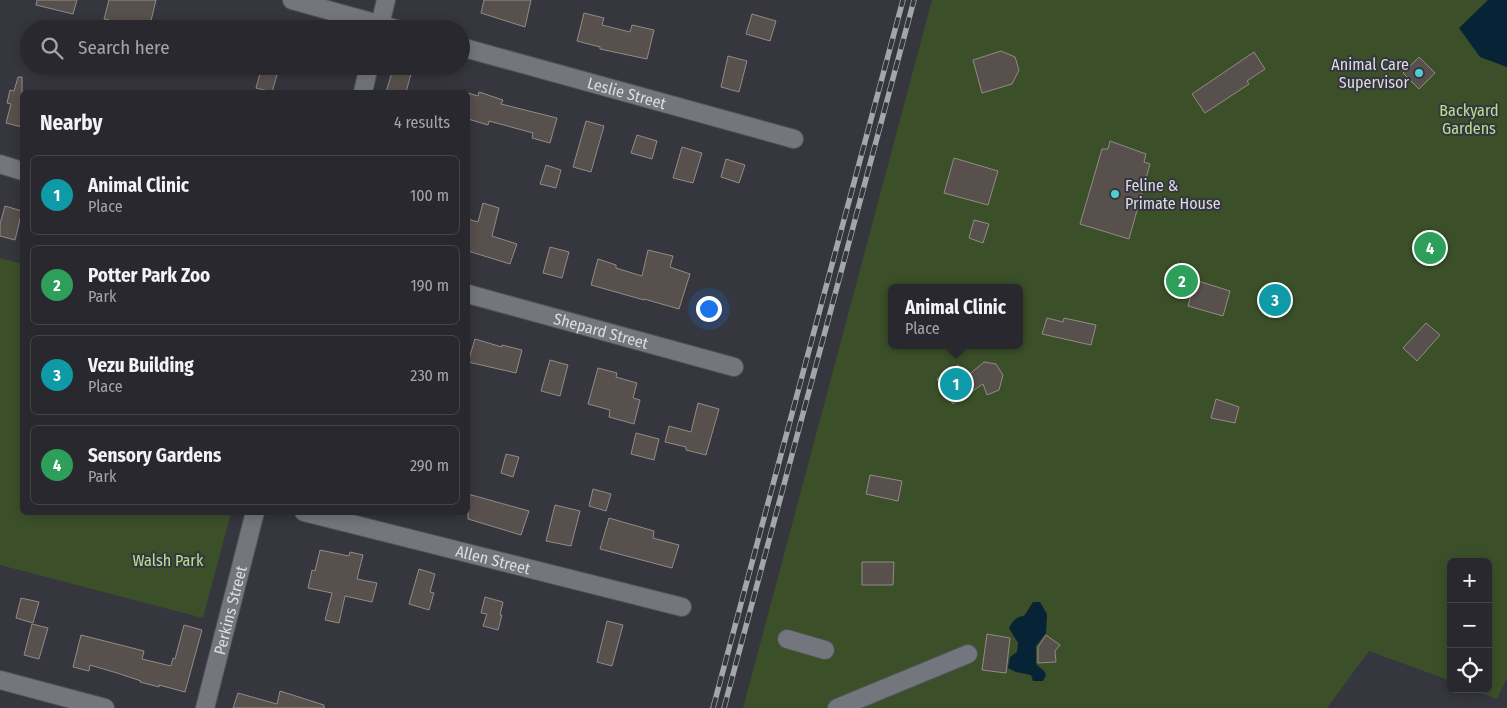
<!DOCTYPE html>
<meta charset="utf-8">
<style>
body{margin:0;font-family:"Fira Sans Condensed",sans-serif;background:#303036;color:#f1f3f6}
.controls{position:absolute;right:15px;bottom:15px;display:grid;overflow:hidden;border-radius:8px;box-shadow:0 2px 12px #0003}
.controls button{width:45px;height:45px;display:grid;place-items:center;padding:0;border:0;border-bottom:1px solid #44444a;background:#28282e;color:#f1f3f6;font:25px sans-serif}
.you{position:absolute;left:708px;top:308px;width:18px;height:18px;margin:-12px;border:4px solid #fff;border-radius:50%;background:#1a73e8;box-shadow:0 0 0 8px #1a73e833}
.badge{display:grid;place-items:center;width:32px;height:32px;border-radius:50%;background:#51ccd1;color:#fff;font-size:16px;font-weight:700}
.pin{position:absolute;translate:-50% -50%;border:2px solid #fff;box-shadow:0 1px 5px #0006}
.popup{position:absolute;left:888px;top:284px;width:135px;height:65px;box-sizing:border-box;display:grid;place-content:center;border-radius:8px;background:#28282e;filter:drop-shadow(0 1px 4px #0005);font-size:16px;white-space:nowrap;color:#a5a6aa}
.popup b{font-size:19px;color:#f1f3f6}
.popup::after{content:'';position:absolute;left:50%;top:100%;margin-left:-10px;border:10px solid transparent;border-top-color:#28282e}
.list{margin:0;padding:0;list-style:none}
h2{display:flex;justify-content:space-between;align-items:center;height:65px;margin:0;padding:0 20px;font-size:21px}
h2 small{font-size:16px;font-weight:400;color:#a5a6aa}
.list li{display:grid;grid-template-columns:32px 1fr auto;gap:15px;align-items:center;box-sizing:border-box;height:80px;margin:0 10px 10px;padding:0 10px;border:1px solid #44444a;border-radius:8px}
.list b{display:block;font-size:19px;white-space:nowrap}
.list p{margin:0;font-size:16px;white-space:nowrap;color:#a5a6aa}
.list em{font-size:16px;font-style:normal;color:#a5a6aa}
.icon{flex:none;width:28px;height:28px;fill:none;stroke:currentColor;stroke-width:2;stroke-linecap:round;stroke-linejoin:round}
.map{position:relative;flex:none;width:1507px;height:708px;overflow:hidden}
.search{position:absolute;background:#28282e;box-shadow:0 2px 12px #0003;left:20px;top:20px;width:450px;height:55px;display:flex;align-items:center;gap:12px;box-sizing:border-box;padding:0 18px;border-radius:28px;color:#a5a6aa;font-size:19px}
.panel{position:absolute;background:#28282e;box-shadow:0 2px 12px #0003;left:20px;top:90px;width:450px;height:425px;border-radius:8px}
.map>svg:first-child{display:block}
</style>
<div class="map">
<svg width="1507" height="708" viewBox="0 0 1507 708">
<rect width="100%" height="100%" fill="#35363e"/>
<path fill="#3b5029" fill-rule="evenodd" d="M932,0H1507V678L1497,699L1472,689H1488V562H1451V681L1369,651L1327,708H743ZM892,288H1020V345H892Z
M0,258L22,264V512L231,513L203,618L0,565Z"/>
<path fill="#072336" d="M1488,0H1507V67L1480,57L1459,28Z
M1033,602H1040L1047,614L1046,633L1036,646V664L1045,672L1046,675L1043,681H1033L1031,675L1016,672L1008,668L1010,657L1017,652L1018,643L1009,628C1012,621 1017,616 1024,616Z"/>
<path fill="#58504c" stroke="#938b86" d="M37,0H77L73,14L36,5Z
M109,0H156L149,29L104,19Z
M484,0H531L525,27L481,13Z
M584,13L604,18L602,25L630,32L632,25L654,30L647,59L600,49V47L577,41Z
M752,14L776,21L770,41L746,34Z
M1001,51L1015,57L1019,70L1012,84L982,93L973,60Z
M1254,52L1265,69L1247,81L1249,84L1205,113L1192,94Z
M728,56L747,61L739,92L721,87Z
M1419,57L1435,73L1419,89L1403,73Z
M393,69L411,74L406,92H386Z
M261,70L277,75L272,92L256,88Z
M18,77H22V127L6,123L11,104L7,103L10,90L14,91Z
M479,92L503,100L501,104L557,118L550,143L532,138L533,133L489,121L488,125L468,119V93L478,96Z
M586,121L604,126L591,172L573,167Z
M637,135L657,141L652,159L631,153Z
M1110,141L1146,154L1144,162L1150,164L1129,239L1080,224L1102,149H1108Z
M682,147L702,153L693,183L673,178Z
M954,158L998,171L988,205L944,193Z
M726,159L745,165L739,183L721,177Z
M546,165L561,170L556,188L540,184Z
M483,203L499,208L492,236L517,244L510,264L468,251V219L478,222Z
M5,206L22,211L15,240L0,236V224Z
M974,220L989,224L983,243L969,238Z
M550,247L569,252L562,278L543,273Z
M648,250L673,256L670,267L690,274L679,309L644,299V300L591,285L598,259L616,265V268L642,276Z
M1195,280L1230,291L1223,316L1188,306Z
M1274,286L1284,288L1290,298L1287,309L1277,315L1266,312L1261,302L1264,293Z
M1047,318L1063,322L1064,318L1096,325L1091,345L1042,334Z
M1426,323L1440,335L1417,361L1403,348Z
M475,339L502,347V345L522,350L516,373L468,362Z
M550,360L568,365L560,396L541,391Z
M984,362L996,364L1003,375L999,390L987,395L983,384L953,404L937,379L958,365L966,377Z
M598,368L617,373L616,377L637,383L633,398L640,400L634,424L609,417L610,410L588,404Z
M1216,399L1239,407L1235,423L1211,418Z
M698,403L719,409L706,455L686,450V447L665,442L669,426L691,432Z
M636,433L659,439L654,460L631,454Z
M506,454L519,457L513,477L501,473Z
M870,475L902,481L898,501L866,494Z
M593,489L611,494L606,511L589,506Z
M468,494L529,511L521,535L468,519Z
M555,505L580,511L571,546L546,541Z
M609,518L654,531L653,538L679,545L672,568L600,549Z
M320,550L349,556L350,552L363,555L357,579L377,583L372,602L345,596L339,623L325,620L332,593L308,588L312,570L315,571Z
M862,562H894L893,585H862Z
M419,569L435,574L430,592L434,593L429,610L409,604Z
M485,597L503,602L500,615H502L498,630L483,626L487,614L481,613Z
M21,598L39,602L33,623L16,618Z
M607,621L623,625L612,666L597,662Z
M32,624L48,628L39,659L24,655Z
M184,625L202,630L185,692L159,685V687L140,682L141,681L117,673L90,665L89,671L73,667L81,635L144,651L142,659L171,666L173,658L175,659Z
M987,634L1010,638L1006,673L982,670Z
M1046,635L1060,645L1055,651L1056,662L1038,663V647Z
M280,691L324,705V708H233L238,693L277,704Z"/>
<g fill="none" stroke-linecap="round" stroke-linejoin="round">
<g stroke="#52535a" stroke-width="20">
<g id="minor">
<path d="M292,0L396,29"/>
<path d="M379,29L386,0"/>
<path id="s1" d="M461,47L794,139"/>
<path d="M363,92L369,66"/>
<path d="M0,164L22,171"/>
<path id="s2" d="M468,294L734,367"/>
<path id="s3" d="M304,512L682,607"/>
<path d="M787,639L825,650"/>
<path d="M0,680L105,708"/>
<path id="s4" d="M205,708L255,512"/>
<path d="M837,708L968,654"/>
</g>
</g>
<use href="#minor" stroke="#74767e" stroke-width="18"/>
<g stroke="#a5a6ac" stroke-width="5.5">
<path id="rail" d="M713,708L903,0
M724,708L914,0"/>
</g>
<use href="#rail" stroke="#35363e" stroke-width="4" stroke-dasharray="11" stroke-linecap="butt"/>
</g>
<g fill="#51ccd1" stroke="#35363e" stroke-width="2">
<circle cx="1419" cy="73" r="5"/>
<circle cx="1115" cy="194" r="5"/>
</g>
<g text-anchor="middle" dominant-baseline="central" stroke-width="4" stroke-linejoin="round" paint-order="stroke">
<g font-size="16" fill="#dcdde2" stroke="#35363e" text-anchor="end">
<text x="1409" y="64">Animal Care<tspan x="1409" dy="18">Supervisor</tspan></text>
<text x="1125" y="185" text-anchor="start">Feline &amp;<tspan x="1125" dy="18">Primate House</tspan></text>
</g>
<g font-size="16" fill="#dcdde2" stroke="#35363e">
<text stroke="none"><textPath href="#s1" startOffset="172">Leslie Street</textPath></text>
<text stroke="none"><textPath href="#s2" startOffset="138">Shepard Street</textPath></text>
<text stroke="none"><textPath href="#s3" startOffset="195">Allen Street</textPath></text>
<text stroke="none"><textPath href="#s4" startOffset="101">Perkins Street</textPath></text>
</g>
<g font-size="16" fill="#b6e193" stroke="#35363e">
<text x="1469" y="110">Backyard<tspan x="1469" dy="18">Gardens</tspan></text>
<text x="168" y="560">Walsh Park</text>
</g>
</g>
</svg>
<div class="controls">
<button>+</button>
<button>−</button>
<button><svg class="icon" aria-label="locate" viewBox="0 0 24 24"><circle cx="12" cy="12" r="6"/><path d="M12 2v4M12 18v4M2 12h4M18 12h4"/></svg></button>
</div>
<div class="you"></div>
<div class="pin badge" style="left:956px;top:384px;background:#0f9aa8">1</div>
<div class="popup"><b>Animal Clinic</b>Place</div>
<div class="pin badge" style="left:1182px;top:281px;background:#2e9e5b">2</div>
<div class="pin badge" style="left:1275px;top:300px;background:#0f9aa8">3</div>
<div class="pin badge" style="left:1430px;top:248px;background:#2e9e5b">4</div>
<div class="search"><svg class="icon" aria-label="search" viewBox="0 0 24 24"><circle cx="10" cy="10" r="6"/><path d="M15 15l6 6"/></svg>Search here</div>
<section class="panel">
<h2>Nearby<small>4 results</small></h2>
<ul class="list">
<li><span class="badge" style="background:#0f9aa8">1</span><div><b>Animal Clinic</b><p>Place</p></div><em>100 m</em></li>
<li><span class="badge" style="background:#2e9e5b">2</span><div><b>Potter Park Zoo</b><p>Park</p></div><em>190 m</em></li>
<li><span class="badge" style="background:#0f9aa8">3</span><div><b>Vezu Building</b><p>Place</p></div><em>230 m</em></li>
<li><span class="badge" style="background:#2e9e5b">4</span><div><b>Sensory Gardens</b><p>Park</p></div><em>290 m</em></li>
</ul>
</section>
</div>
